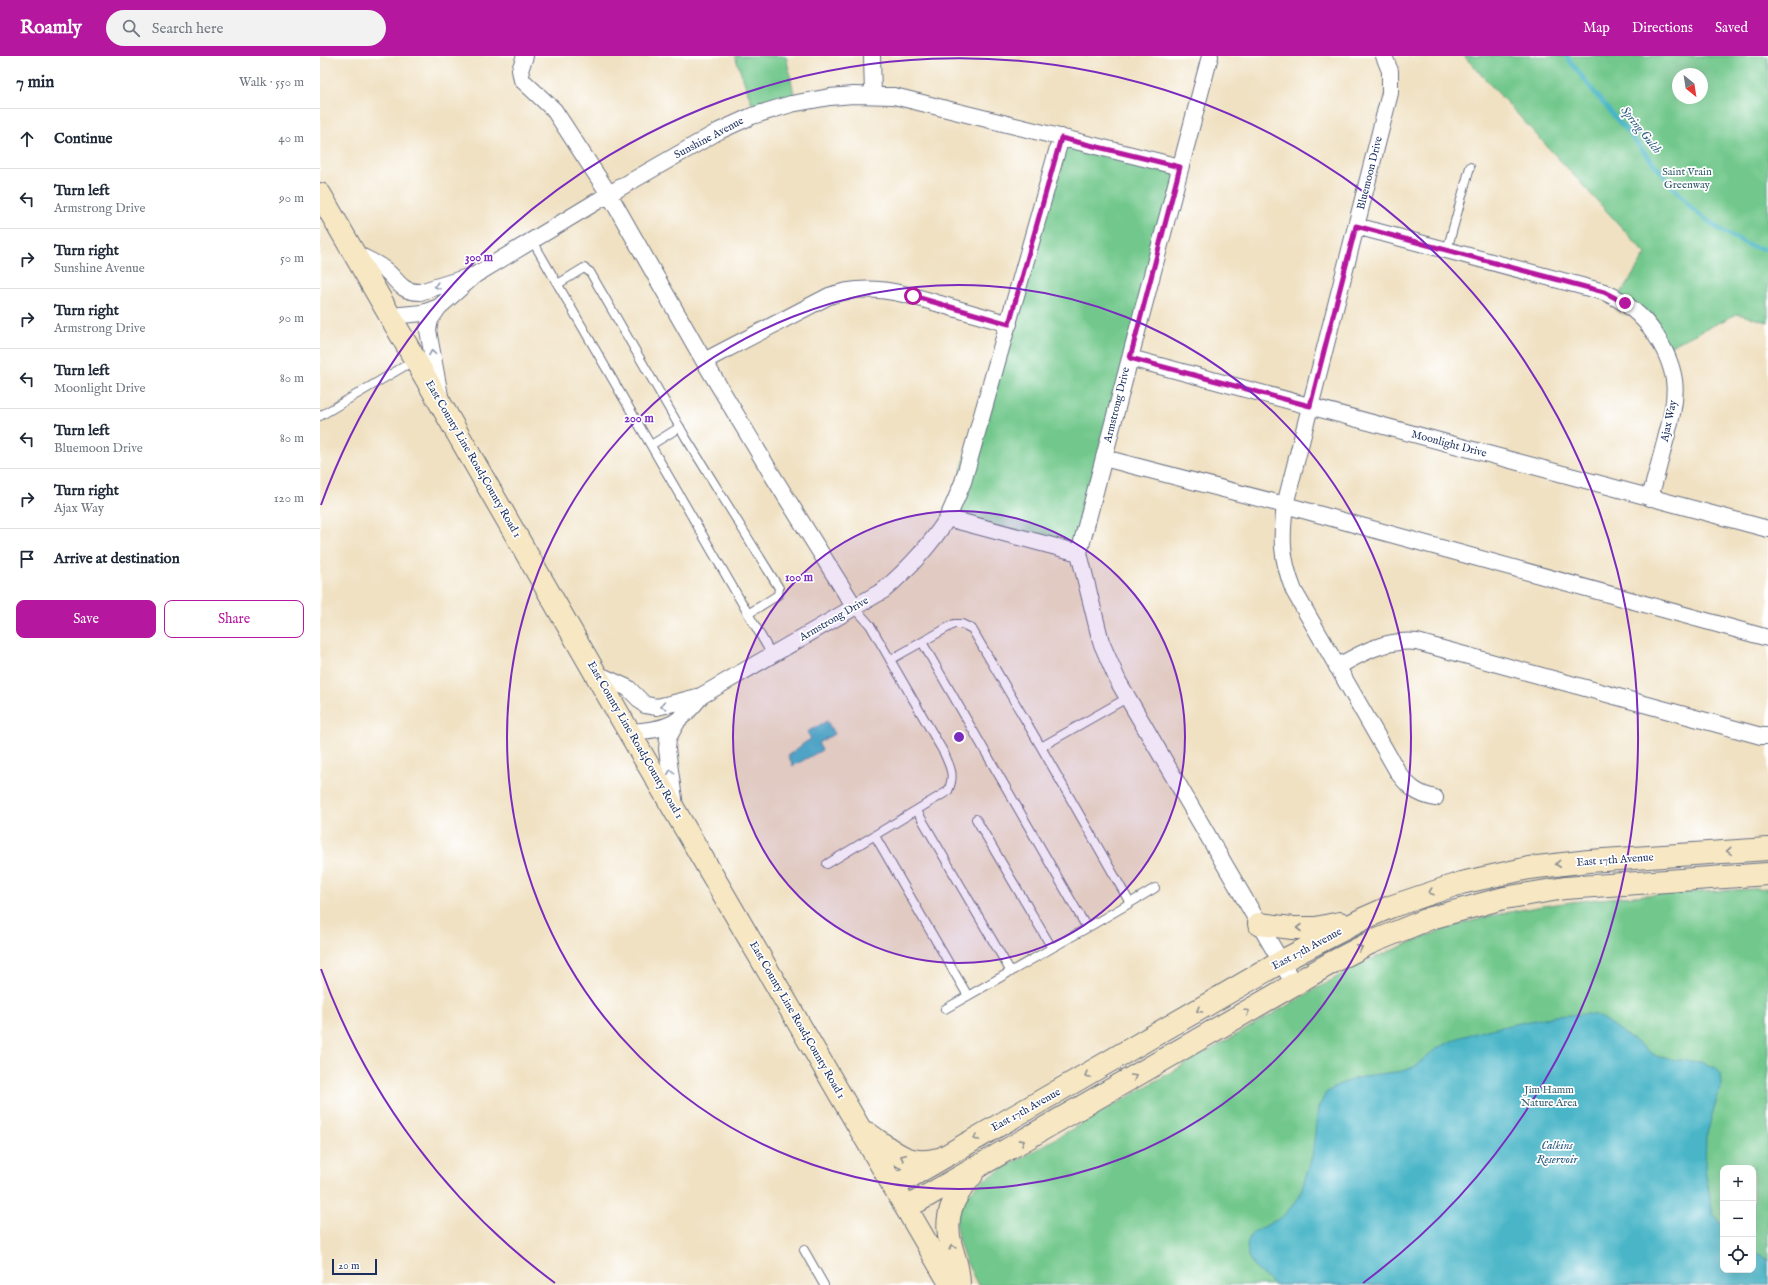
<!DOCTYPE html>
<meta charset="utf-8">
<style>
body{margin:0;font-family:"IM FELL English",serif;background:#f2f2f3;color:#1f2937}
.controls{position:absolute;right:12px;bottom:12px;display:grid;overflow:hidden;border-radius:8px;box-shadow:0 4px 16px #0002}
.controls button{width:36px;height:36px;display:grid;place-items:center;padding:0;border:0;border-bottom:1px solid #e0e1e3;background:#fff;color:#1f2937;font:20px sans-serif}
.compass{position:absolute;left:1352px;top:12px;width:36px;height:36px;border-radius:50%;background:#fff;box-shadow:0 4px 16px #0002;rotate:150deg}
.scale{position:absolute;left:12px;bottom:10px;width:45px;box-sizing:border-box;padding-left:4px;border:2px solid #1b2f5e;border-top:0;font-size:11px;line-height:14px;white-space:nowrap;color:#1b2f5e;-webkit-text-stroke:3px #fff;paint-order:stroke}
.stop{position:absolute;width:12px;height:12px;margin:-9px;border:3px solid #b5179e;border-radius:50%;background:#fff}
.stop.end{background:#b5179e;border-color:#fff;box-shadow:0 1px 4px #0008}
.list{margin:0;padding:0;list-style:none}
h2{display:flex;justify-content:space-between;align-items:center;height:52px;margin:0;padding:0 16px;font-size:17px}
h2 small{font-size:13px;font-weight:400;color:#747a83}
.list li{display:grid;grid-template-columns:26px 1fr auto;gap:12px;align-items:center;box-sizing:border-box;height:60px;padding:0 16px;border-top:1px solid #e0e1e3}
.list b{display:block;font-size:15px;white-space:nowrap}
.list p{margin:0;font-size:13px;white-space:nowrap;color:#747a83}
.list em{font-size:13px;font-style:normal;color:#747a83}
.actions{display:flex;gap:8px;padding:12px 16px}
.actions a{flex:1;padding:9px 0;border:1px solid #b5179e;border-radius:8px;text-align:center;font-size:14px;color:#b5179e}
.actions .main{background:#b5179e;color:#fff}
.icon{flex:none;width:22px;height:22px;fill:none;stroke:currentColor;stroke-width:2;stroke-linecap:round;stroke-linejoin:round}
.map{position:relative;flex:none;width:1448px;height:1229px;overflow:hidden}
header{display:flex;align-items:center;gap:24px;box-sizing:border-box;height:56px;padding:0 20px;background:#b5179e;color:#fff}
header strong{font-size:19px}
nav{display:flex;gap:22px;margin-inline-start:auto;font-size:14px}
.search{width:280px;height:36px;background:#f2f2f3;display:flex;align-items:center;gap:10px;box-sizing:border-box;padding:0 14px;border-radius:22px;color:#747a83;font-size:15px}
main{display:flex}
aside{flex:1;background:#fff}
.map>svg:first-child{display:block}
</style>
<header>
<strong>Roamly</strong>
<div class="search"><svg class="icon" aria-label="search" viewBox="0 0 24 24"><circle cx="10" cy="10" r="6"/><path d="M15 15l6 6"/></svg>Search here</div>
<nav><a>Map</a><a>Directions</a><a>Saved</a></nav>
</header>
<main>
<aside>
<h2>7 min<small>Walk · 550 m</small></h2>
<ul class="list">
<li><svg class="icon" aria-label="ahead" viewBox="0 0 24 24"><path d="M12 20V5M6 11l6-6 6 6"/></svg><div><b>Continue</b></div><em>40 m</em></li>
<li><svg class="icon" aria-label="left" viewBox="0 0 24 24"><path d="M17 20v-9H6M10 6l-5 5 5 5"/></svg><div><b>Turn left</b><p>Armstrong Drive</p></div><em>90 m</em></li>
<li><svg class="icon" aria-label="right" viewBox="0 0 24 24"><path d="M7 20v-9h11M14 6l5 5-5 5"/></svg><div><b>Turn right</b><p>Sunshine Avenue</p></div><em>50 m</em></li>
<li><svg class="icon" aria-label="right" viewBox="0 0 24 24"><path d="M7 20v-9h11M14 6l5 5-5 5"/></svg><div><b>Turn right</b><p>Armstrong Drive</p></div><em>90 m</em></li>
<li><svg class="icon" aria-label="left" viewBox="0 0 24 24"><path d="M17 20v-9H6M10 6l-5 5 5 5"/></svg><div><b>Turn left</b><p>Moonlight Drive</p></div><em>80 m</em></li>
<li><svg class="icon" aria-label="left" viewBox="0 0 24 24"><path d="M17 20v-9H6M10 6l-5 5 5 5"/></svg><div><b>Turn left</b><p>Bluemoon Drive</p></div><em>80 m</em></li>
<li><svg class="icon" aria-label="right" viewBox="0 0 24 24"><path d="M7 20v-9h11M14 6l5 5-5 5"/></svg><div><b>Turn right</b><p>Ajax Way</p></div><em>120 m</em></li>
<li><svg class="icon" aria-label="arrive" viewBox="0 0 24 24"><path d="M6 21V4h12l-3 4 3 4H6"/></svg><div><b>Arrive at destination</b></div></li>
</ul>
<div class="actions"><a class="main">Save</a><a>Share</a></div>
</aside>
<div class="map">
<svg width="1448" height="1229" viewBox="0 0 1448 1229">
<rect width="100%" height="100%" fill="#fff"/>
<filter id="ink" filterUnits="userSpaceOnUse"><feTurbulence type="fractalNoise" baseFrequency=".025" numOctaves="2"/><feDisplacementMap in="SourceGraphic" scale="8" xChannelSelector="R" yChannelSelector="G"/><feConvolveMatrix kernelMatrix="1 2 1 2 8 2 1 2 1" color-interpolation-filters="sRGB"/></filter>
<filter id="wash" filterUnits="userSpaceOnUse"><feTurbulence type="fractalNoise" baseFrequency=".012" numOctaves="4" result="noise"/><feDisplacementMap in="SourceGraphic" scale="16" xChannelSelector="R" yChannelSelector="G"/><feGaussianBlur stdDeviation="0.9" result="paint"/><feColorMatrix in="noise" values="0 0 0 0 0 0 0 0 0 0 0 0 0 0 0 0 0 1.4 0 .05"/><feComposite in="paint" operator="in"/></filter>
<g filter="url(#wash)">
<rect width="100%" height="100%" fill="#f0e1c2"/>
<path fill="#72c88c" stroke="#467c75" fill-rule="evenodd" d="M415,0H466L476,47L436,59Z
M1144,0H1448V266L1417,258L1344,293L1298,242L1326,198ZM1358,18H1382V42H1358Z
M741,81L860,111L759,497L627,462Z
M1448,832V1229H658C646,1205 627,1174 642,1147C646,1139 655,1132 660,1126L1036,910C1079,891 1121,872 1167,861C1259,839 1354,838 1448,832ZM1403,1112H1433V1214H1403Z"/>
<path fill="#4ab5c7" stroke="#327292" d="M507,665L514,678L498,687L502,694L473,710L468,699C477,694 481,688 491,683L487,676Z
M1266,958L1275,959L1283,963L1336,1000L1348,1003L1381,1006L1396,1012L1400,1017L1401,1029L1386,1081L1385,1114L1393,1157L1403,1172V1214H1433V1196L1448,1204V1229H954L933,1210L928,1200L927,1188L930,1180L934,1176L962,1161L973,1149L981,1135L992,1100L998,1052L1006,1037L1018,1029L1034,1023L1051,1019L1083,1015L1094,1011L1117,992L1141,981L1171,973L1235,960Z"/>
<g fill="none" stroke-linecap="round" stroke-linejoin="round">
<path stroke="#4ab5c7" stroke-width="4.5" d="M1246,0L1279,42L1372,153L1399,173L1430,190L1444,193"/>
</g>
</g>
<g filter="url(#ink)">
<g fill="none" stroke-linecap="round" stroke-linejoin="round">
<g stroke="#666d81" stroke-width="10">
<path id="service" d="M212,184L452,599
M1127,194L1150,111
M238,228L264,212L270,216L366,382L459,532L458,539L428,558
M0,360L95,304
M331,389L360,371
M602,586L767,872L625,953
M570,604L634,568H642L652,573L721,691L807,642
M721,691L810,847L767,872
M597,755L691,916
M656,763L732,892
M555,780L648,940
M507,808L628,735C635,719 631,713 624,697L550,569L535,552
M810,847L835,832
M484,1194L504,1229"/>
</g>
<g stroke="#666d81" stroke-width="18">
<path id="minor" d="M205,0L200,14L202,24L234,54L289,138L384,305L451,417L535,552
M552,0L553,39
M890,0L810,302L759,497L781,586L798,625L974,928
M1036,170L1284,236C1305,245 1322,259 1335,278C1362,320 1357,341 1345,386C1340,405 1335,423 1330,442
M33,196C43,202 55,206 64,213C78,223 79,236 100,236L151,220
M70,260L103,257L119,251
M810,302L1448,473
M384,305L509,240C547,226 583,237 620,248C643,255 666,261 689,268
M120,340L108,274L110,264L119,251L155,219L289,138L399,75L432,60L471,48L510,41L533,39L574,40L860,111
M784,402L965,449L1070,37V15L1064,0
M627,462L759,497
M1017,611C1043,596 1066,583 1097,586L1441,680H1448
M275,617L308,632L325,649L337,651L358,646L381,640L564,534C588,513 610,490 627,463C633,451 638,438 643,426L741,81
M309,676C346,674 358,670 381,640
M1115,742C1097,738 1090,732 1079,718L974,535C961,502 961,483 965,449L1448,582
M355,750L347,693L348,682L357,666"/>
</g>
<g stroke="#666d81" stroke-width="24">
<path id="secondary" d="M0,138L309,676L631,1229
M939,868L972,872H996L1020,867
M547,1077C571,1093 587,1112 618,1103
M574,1130L966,903L1045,862L1070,851L1141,827L1209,812L1269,805L1448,793
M586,1152L1011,907L1050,887L1111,862L1184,842L1245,832L1448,818
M639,1229C639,1215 635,1203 631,1190C623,1160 633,1141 652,1119"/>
</g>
<use href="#service" stroke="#fff" stroke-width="8"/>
<use href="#minor" stroke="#fff" stroke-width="16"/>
<use href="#secondary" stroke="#f7e8c3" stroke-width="22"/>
</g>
<defs><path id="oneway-chevron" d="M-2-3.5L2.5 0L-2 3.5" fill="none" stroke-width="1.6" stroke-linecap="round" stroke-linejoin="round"/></defs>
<g stroke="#8d97ae">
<use href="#oneway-chevron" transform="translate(117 230) rotate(162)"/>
<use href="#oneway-chevron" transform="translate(112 297) rotate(-100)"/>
<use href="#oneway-chevron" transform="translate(343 650) rotate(169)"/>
<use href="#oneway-chevron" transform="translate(351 716) rotate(-96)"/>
</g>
<g stroke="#898c90">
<use href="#oneway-chevron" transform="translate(1409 795) rotate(176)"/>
<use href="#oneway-chevron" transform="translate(1238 808) rotate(174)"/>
<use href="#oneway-chevron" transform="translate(1111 836) rotate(161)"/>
<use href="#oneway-chevron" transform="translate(979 872) rotate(180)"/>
<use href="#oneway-chevron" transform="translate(1040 892) rotate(-26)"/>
<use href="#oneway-chevron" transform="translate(879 954) rotate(150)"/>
<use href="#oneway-chevron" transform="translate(927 956) rotate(-30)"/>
<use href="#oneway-chevron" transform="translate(767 1019) rotate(150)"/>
<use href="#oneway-chevron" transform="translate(814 1021) rotate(-30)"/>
<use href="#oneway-chevron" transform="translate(656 1082) rotate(150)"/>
<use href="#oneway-chevron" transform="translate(702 1086) rotate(-29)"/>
<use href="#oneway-chevron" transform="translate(583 1101) rotate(-155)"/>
<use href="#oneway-chevron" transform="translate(632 1191) rotate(-105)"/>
</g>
</g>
<g fill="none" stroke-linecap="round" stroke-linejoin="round" filter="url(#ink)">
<path stroke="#b5179e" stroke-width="5" d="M593,240L689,268L741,82L860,111L810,302L990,350L1036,170L1284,236L1305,247"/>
</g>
<circle cx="639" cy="681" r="226" fill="#7b2cbf" fill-opacity=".12"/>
<g fill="none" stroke="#7b2cbf" stroke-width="2">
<circle cx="639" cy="681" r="226"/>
<circle cx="639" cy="681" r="452"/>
<path d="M235 1227A679 679 0 0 1 1 913M1 449A679 679 0 1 1 1043 1227"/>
</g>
<g text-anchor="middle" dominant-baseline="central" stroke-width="3.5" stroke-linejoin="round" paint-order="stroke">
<g font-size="11" fill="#1b2f5e" stroke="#fff">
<text transform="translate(389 82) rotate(-28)">Sunshine Avenue</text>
<text transform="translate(1050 117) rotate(-76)">Bluemoon Drive</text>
<text transform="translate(797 349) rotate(-76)">Armstrong Drive</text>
<text transform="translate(1349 365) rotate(-78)">Ajax Way</text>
<text transform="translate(1129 388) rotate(15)">Moonlight Drive</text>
<text transform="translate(153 403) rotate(60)">East County Line Road;County Road 1</text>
<text transform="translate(514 563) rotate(-30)">Armstrong Drive</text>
<text transform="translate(315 684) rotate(60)">East County Line Road;County Road 1</text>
<text transform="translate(1295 804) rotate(-4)">East 17th Avenue</text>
<text transform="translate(987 893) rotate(-28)">East 17th Avenue</text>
<text transform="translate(477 964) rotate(60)">East County Line Road;County Road 1</text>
<text transform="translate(706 1054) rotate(-29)">East 17th Avenue</text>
</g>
<g font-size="11" fill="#355d6c" stroke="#fff">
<text x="1367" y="116">Saint Vrain<tspan x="1367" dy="13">Greenway</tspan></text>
<text x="1229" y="1034">Jim Hamm<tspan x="1229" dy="13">Nature Area</tspan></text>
</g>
<g font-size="12" font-style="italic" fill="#2b5e83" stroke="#fff">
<text transform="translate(1321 74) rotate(51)">Spring Gulch</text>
<text x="1237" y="1089">Calkins<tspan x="1237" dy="14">Reservoir</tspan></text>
</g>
</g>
<circle cx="639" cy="681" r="6" fill="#7b2cbf" stroke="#fff" stroke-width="2"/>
<g font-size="12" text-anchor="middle" font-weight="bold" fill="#7b2cbf" stroke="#fff" stroke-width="3.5" stroke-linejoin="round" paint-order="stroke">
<text x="159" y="205">300 m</text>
<text x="319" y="366">200 m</text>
<text x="479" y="525">100 m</text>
</g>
</svg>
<div class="controls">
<button>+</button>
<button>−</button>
<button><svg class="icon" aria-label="locate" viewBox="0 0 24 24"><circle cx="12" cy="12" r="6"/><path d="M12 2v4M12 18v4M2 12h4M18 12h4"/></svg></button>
</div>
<svg class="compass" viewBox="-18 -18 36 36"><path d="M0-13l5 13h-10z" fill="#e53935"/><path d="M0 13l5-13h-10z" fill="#747a83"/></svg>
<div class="scale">20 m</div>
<div class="stop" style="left:593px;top:240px"></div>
<div class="stop end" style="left:1305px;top:247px"></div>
</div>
</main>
